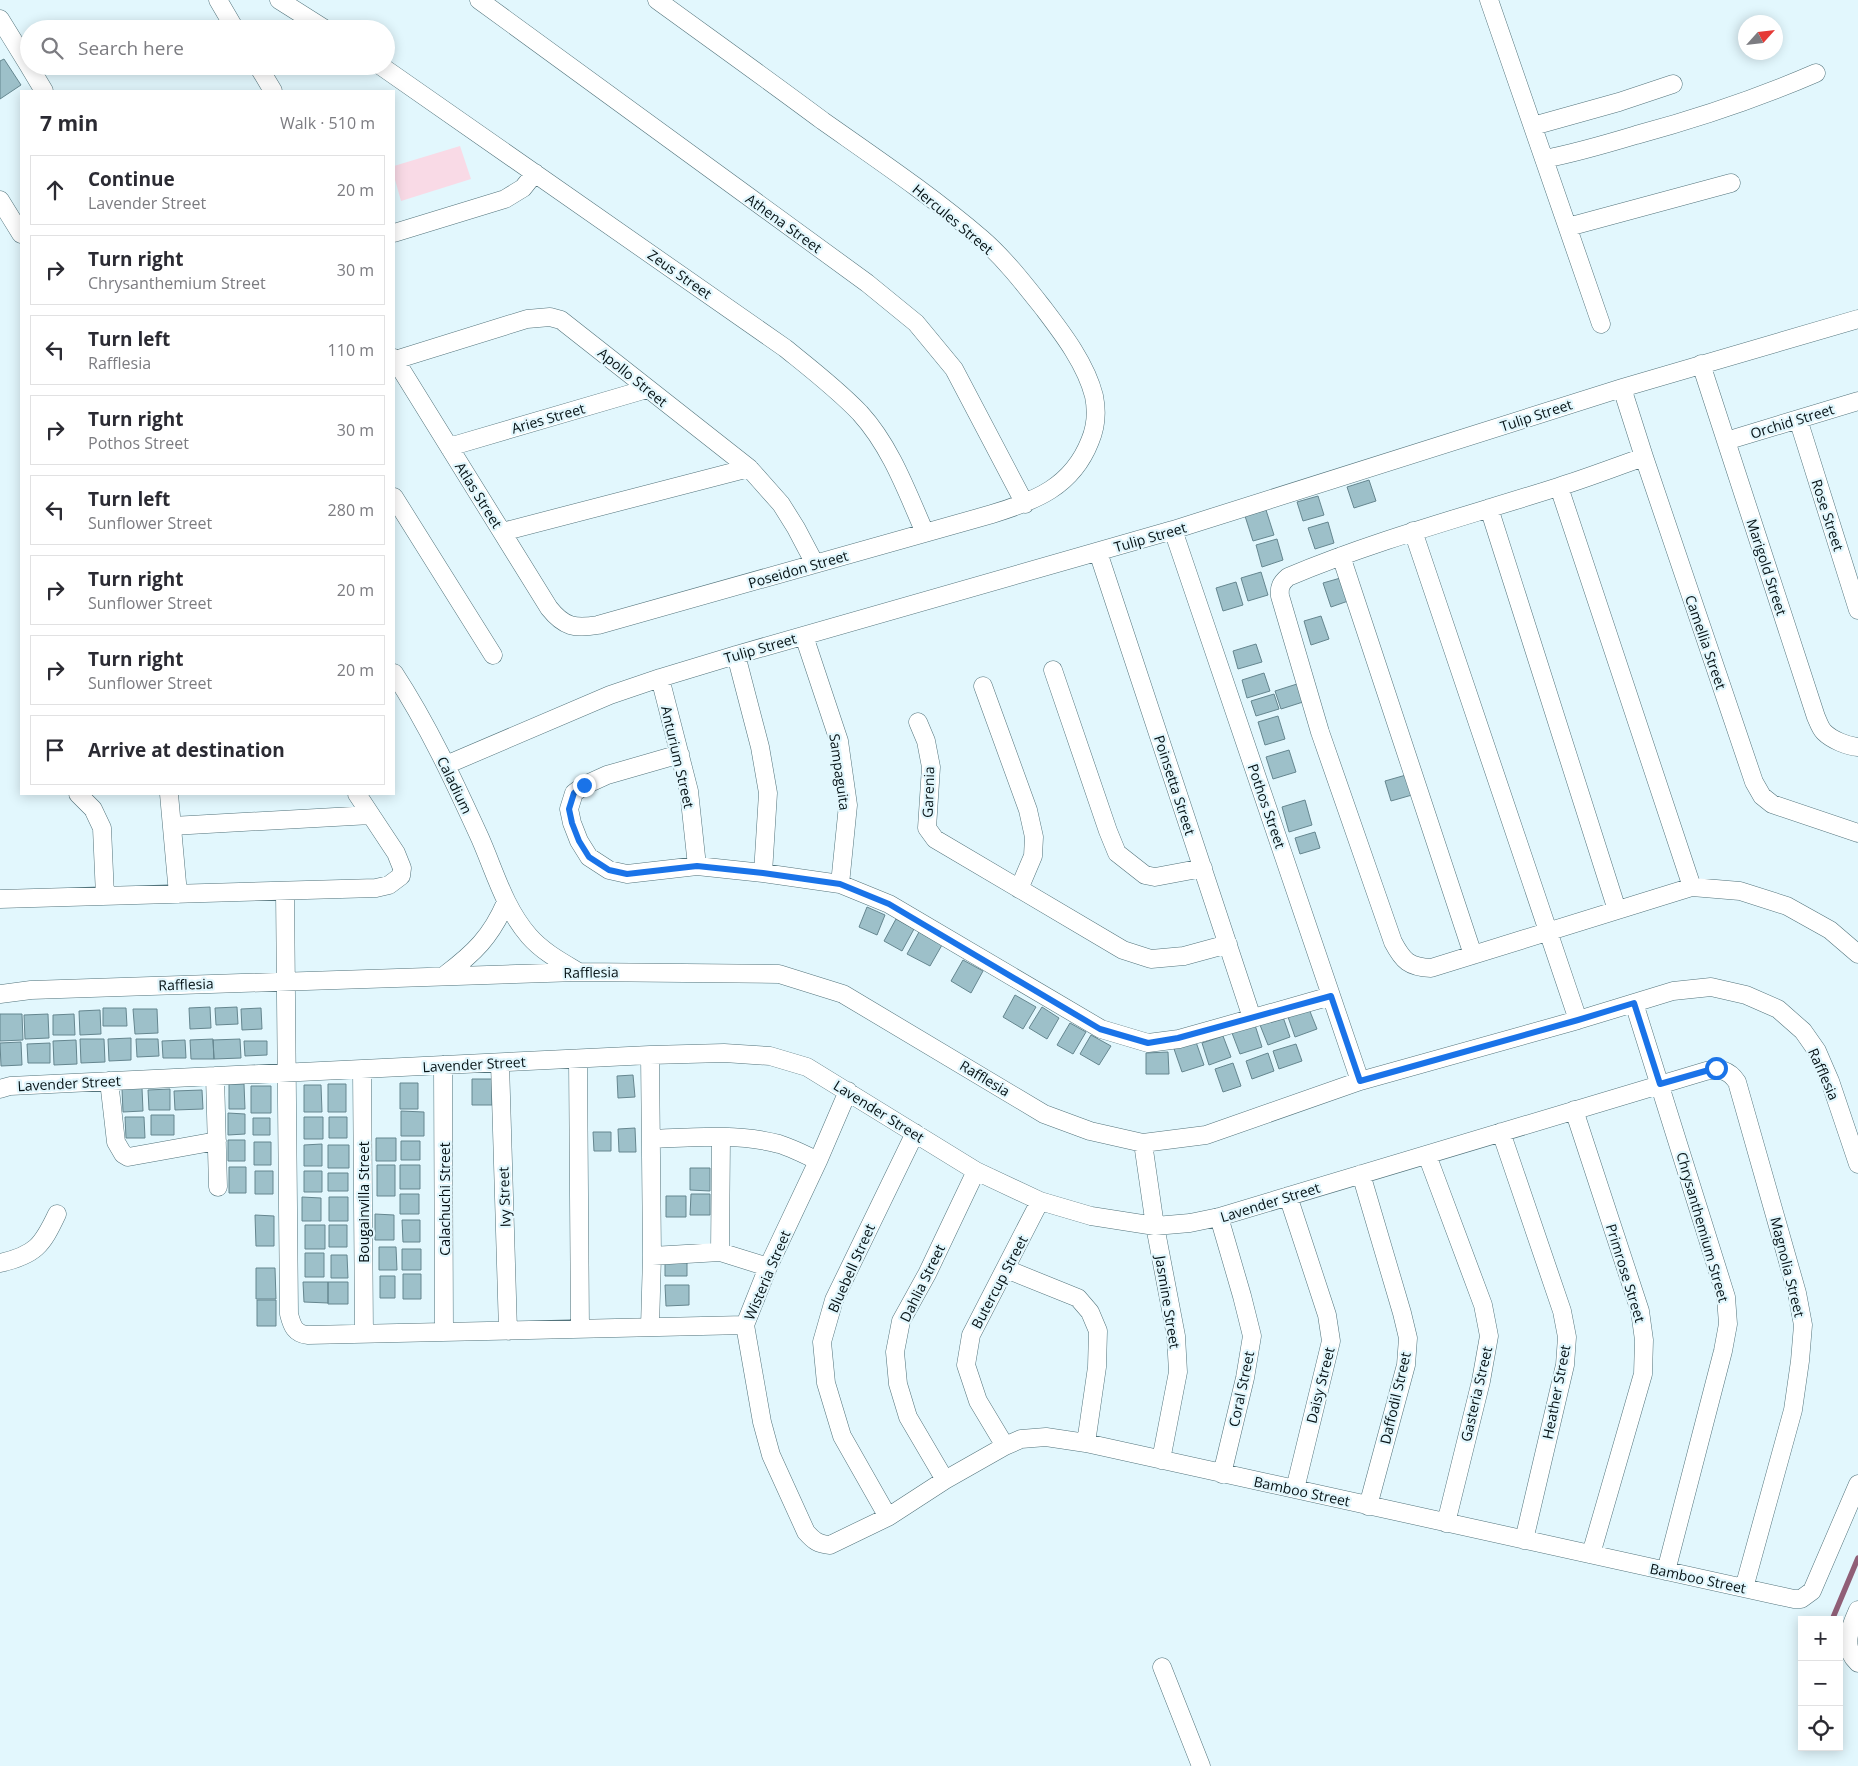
<!DOCTYPE html>
<meta charset="utf-8">
<style>
body{margin:0;font-family:"Open Sans",sans-serif;background:#f7f7f7;color:#2b2b33}
.controls{position:absolute;right:15px;bottom:15px;display:grid;overflow:hidden;border-radius:0px;box-shadow:0 2px 12px #0003}
.controls button{width:45px;height:45px;display:grid;place-items:center;padding:0;border:0;border-bottom:1px solid #e1e1e2;background:#fff;color:#2b2b33;font:25px sans-serif}
.compass{position:absolute;left:1738px;top:15px;width:45px;height:45px;border-radius:50%;background:#fff;box-shadow:0 2px 12px #0003;rotate:63deg}
.stop{position:absolute;width:15px;height:15px;margin:-11px;border:4px solid #1a73e8;border-radius:50%;background:#fff}
.stop.end{background:#1a73e8;border-color:#fff;box-shadow:0 1px 5px #0008}
.list{margin:0;padding:0;list-style:none}
h2{display:flex;justify-content:space-between;align-items:center;height:65px;margin:0;padding:0 20px;font-size:21px}
h2 small{font-size:16px;font-weight:400;color:#7c7c81}
.list li{display:grid;grid-template-columns:32px 1fr auto;gap:15px;align-items:center;box-sizing:border-box;height:70px;margin:0 10px 10px;padding:0 10px;border:1px solid #e1e1e2;border-radius:0px}
.list b{display:block;font-size:19px;white-space:nowrap}
.list p{margin:0;font-size:16px;white-space:nowrap;color:#7c7c81}
.list em{font-size:16px;font-style:normal;color:#7c7c81}
.icon{flex:none;width:28px;height:28px;fill:none;stroke:currentColor;stroke-width:2;stroke-linecap:round;stroke-linejoin:round}
.map{position:relative;flex:none;width:1858px;height:1766px;overflow:hidden}
.search{position:absolute;background:#fff;box-shadow:0 2px 12px #0003;left:20px;top:20px;width:375px;height:55px;display:flex;align-items:center;gap:12px;box-sizing:border-box;padding:0 18px;border-radius:28px;color:#7c7c81;font-size:19px}
.panel{position:absolute;background:#fff;box-shadow:0 2px 12px #0003;left:20px;top:90px;width:375px;height:705px;border-radius:0px}
.map>svg:first-child{display:block}
</style>
<div class="map">
<svg width="1858" height="1766" viewBox="0 0 1858 1766">
<rect width="100%" height="100%" fill="#e2f7fd"/>
<path fill="#f9dae6" d="M460,146L471,179L401,201L394,176V166Z"/>
<g fill="none" stroke-linecap="round" stroke-linejoin="round">
<path stroke="#905f77" stroke-width="5.5" d="M1832,1620L1858,1558"/>
</g>
<path fill="#9dc0c9" stroke="#65868f" d="M4,59L21,85L0,99V61Z
M1369,480L1376,501L1354,508L1347,487Z
M1318,496L1324,515L1303,521L1297,502Z
M1266,510L1274,535L1253,541L1245,516Z
M1328,522L1334,543L1315,549L1308,528Z
M1277,539L1283,560L1262,567L1256,545Z
M1261,572L1268,595L1248,601L1241,578Z
M1344,577L1351,600L1331,607L1323,583Z
M1236,582L1243,605L1223,611L1216,588Z
M1321,616L1329,639L1311,645L1304,621Z
M1256,644L1262,662L1238,669L1233,651Z
M1264,673L1270,691L1247,698L1242,680Z
M1297,684L1303,702L1281,709L1275,691Z
M1274,694L1279,709L1256,716L1251,701Z
M1278,716L1285,739L1265,745L1258,722Z
M1289,750L1296,772L1273,779L1266,757Z
M1406,775L1412,795L1391,801L1385,781Z
M1305,800L1312,825L1289,832L1282,807Z
M1315,832L1320,848L1300,854L1295,838Z
M867,907L885,915L877,935L859,927Z
M896,919L914,929L902,951L884,941Z
M919,932L942,945L930,966L907,954Z
M963,960L983,971L971,993L951,981Z
M1015,995L1036,1007L1023,1029L1003,1017Z
M210,1007L211,1028L190,1029L189,1008Z
M237,1007L238,1024L216,1025L215,1008Z
M1042,1007L1059,1018L1047,1039L1029,1028Z
M103,1008H126L127,1026H103Z
M261,1008L262,1029L242,1030L241,1009Z
M133,1009H157L158,1033L135,1034Z
M1309,1009L1317,1029L1295,1037L1288,1017Z
M100,1010L101,1034L80,1035L79,1011Z
M0,1014H22L23,1040L0,1041Z
M48,1014L49,1038L25,1039L24,1015Z
M74,1014L75,1035H53V1015Z
M1283,1017L1290,1037L1268,1045L1260,1025Z
M1070,1023L1086,1032L1073,1054L1057,1045Z
M1255,1025L1262,1047L1240,1054L1232,1033Z
M1091,1035L1111,1046L1099,1065L1080,1054Z
M1223,1036L1231,1057L1209,1065L1202,1043Z
M131,1038V1060L109,1061L108,1039Z
M80,1039H104L105,1062L81,1063Z
M136,1039H158L159,1056L137,1057Z
M213,1039L214,1059H191L190,1040Z
M240,1039L241,1058L214,1059L213,1040Z
M76,1040L77,1064L54,1065L53,1041Z
M185,1040L186,1058H163L162,1041Z
M244,1041H267V1055L245,1056Z
M21,1042L22,1065L1,1066L0,1043Z
M1196,1042L1204,1065L1182,1072L1174,1049Z
M50,1043V1063H28L27,1044Z
M1296,1044L1302,1061L1279,1069L1273,1051Z
M1168,1052L1169,1074H1146V1053Z
M1268,1053L1274,1071L1252,1079L1246,1061Z
M1233,1063L1241,1086L1223,1092L1215,1069Z
M633,1075L635,1097L618,1098L617,1076Z
M472,1079H492V1105H472Z
M400,1083H418V1109H400Z
M229,1084H244L245,1109H229Z
M328,1084H346V1112H328Z
M304,1085H321L322,1112H304Z
M251,1086H271V1113H251Z
M142,1088L143,1111L123,1112L122,1089Z
M170,1089V1110H149L148,1090Z
M202,1090L203,1109L175,1110L174,1091Z
M401,1111L424,1112V1136H401Z
M228,1113L245,1114V1134L228,1135Z
M151,1115H174V1135H151Z
M125,1117H144L145,1138H126Z
M304,1117H323V1139H304Z
M329,1117H347V1138H329Z
M253,1118H270V1135H253Z
M635,1128L636,1152H619L618,1129Z
M593,1132H611V1151H594Z
M376,1138H396V1161H376Z
M228,1140H245V1161H228Z
M401,1141H420V1160H401Z
M254,1142H271V1165H254Z
M322,1144V1166H304V1145Z
M328,1145H349V1168H328Z
M377,1165H395V1196H377Z
M400,1165H420V1189H400Z
M229,1167H246V1193H229Z
M690,1168H710V1191L690,1190Z
M255,1171H273V1194H255Z
M304,1171H322V1192H304Z
M328,1173H348V1191H328Z
M400,1194H419V1214H400Z
M691,1194H710V1215H690Z
M666,1196H686V1217H666Z
M302,1197L321,1198V1221H302Z
M329,1197H348V1221H329Z
M375,1214L394,1215V1240H375Z
M255,1215L274,1216V1246H256Z
M402,1220H420V1242H403Z
M305,1225H325V1249H305Z
M329,1225H347V1247H329Z
M379,1247H396L397,1270H379Z
M402,1249H421V1270H402Z
M305,1253H324V1277H305Z
M331,1255H347L348,1278H331Z
M665,1259H687V1276H665Z
M256,1268H275L276,1299H256Z
M403,1274H421V1299H403Z
M380,1276H395V1298H380Z
M303,1282H328V1303L304,1302Z
M328,1282H348V1304H328Z
M665,1285H689V1305L666,1306Z
M257,1300H276V1326H257Z"/>
<g fill="none" stroke-linecap="round" stroke-linejoin="round">
<g stroke="#52737b" stroke-width="19">
<path id="street" d="M218,0L235,29
M279,0L325,29
M479,0L867,283L916,323L954,369L1025,504
M1489,0L1601,324
M0,19L29,66
M29,66L44,91
M258,66L273,91
M381,66L785,348C811,369 837,389 860,413C891,447 907,492 925,533
M1533,126L1619,102L1673,84
M1544,159C1576,153 1606,144 1636,135C1699,118 1756,99 1816,73
M0,200L21,234
M1568,227L1731,183
M394,233L505,199L523,188L535,173
M394,358L549,608C564,627 575,629 598,625L992,514C1035,501 1072,487 1090,441C1096,427 1097,411 1094,396C1086,364 1063,334 1044,309C1025,285 1005,259 982,239C932,196 877,159 823,121C768,80 712,40 657,0
M395,360L527,319L550,317L561,320L749,468L781,504L796,528L815,564
M1701,364L1816,717C1818,721 1820,728 1824,732C1832,740 1847,746 1858,747
M1622,388L1644,457L1754,782L1762,796L1772,804L1858,833
M1798,419L1858,610
M1726,441L1858,401
M449,447L647,389
M1644,457C1615,467 1587,478 1558,487C1467,516 1376,540 1288,577C1281,583 1279,587 1280,596L1320,732L1393,942C1403,961 1409,967 1431,968L1692,887L1740,891L1787,906L1830,930L1858,954
M1559,487L1692,887
M394,497L493,655
M1489,508L1617,910
M1173,530L1360,1081
M1413,531L1578,1020
M502,532L749,468
M1098,552L1252,1018
M1341,556L1473,955
M804,636L839,741L848,805L840,884
M736,655L760,747L768,793L763,873
M1053,670L1108,831L1117,853L1145,875L1155,877L1203,868
M394,673C428,725 454,781 480,838C495,872 504,907 529,936C542,951 560,961 577,971
M660,678L689,791L697,866
M983,686L1028,810L1034,837L1033,856L1019,889
M918,722L926,741L931,767L927,828L935,839L1123,950L1151,959L1184,956L1228,944
M680,754L607,775L585,785L574,793L569,809L572,823L579,841L589,857L609,870L627,874L697,866L763,873L840,884L889,904L1101,1029L1148,1043L1179,1039L1331,996
M446,765L610,695L660,678L736,655L1173,530L1622,388L1858,319
M78,794L93,809L102,828L105,896
M169,794L178,894
M172,826L371,815
M285,891L289,1314C292,1326 295,1334 308,1335L745,1325
M0,899L376,888L389,885L401,876L402,868L396,853L357,794
M445,975C474,953 491,937 506,902
M0,994L31,990L578,972L779,974L843,994L1044,1114L1090,1131L1143,1143L1206,1135L1360,1081L1578,1020L1673,991L1711,987L1746,995L1778,1009L1803,1031L1817,1051L1830,1081L1858,1164
M1634,1003L1726,1297L1728,1324L1723,1351L1666,1571
M650,1055L652,1256L650,1327
M578,1059L580,1329
M500,1063L508,1331
M443,1065L444,1332
M362,1069L364,1334
M215,1076L218,1187
M109,1081L116,1142L123,1154L128,1157L217,1141
M0,1089L10,1086L650,1055L724,1053L770,1056L807,1067L976,1171L1040,1201L1091,1216L1155,1226L1190,1223L1219,1217L1706,1071C1720,1068 1729,1070 1737,1082L1797,1293L1803,1325L1800,1361L1793,1410L1744,1588
M848,1091L818,1161L768,1267L745,1325L762,1422L771,1455L806,1532C814,1541 818,1544 830,1545L888,1517L945,1480L1005,1446L1021,1439L1046,1437L1086,1443L1794,1599H1801L1812,1591L1858,1484
M1574,1110L1640,1311L1644,1340L1643,1374L1591,1554
M1501,1132L1562,1311L1567,1337L1565,1365L1524,1540
M652,1139C694,1137 738,1133 779,1144C792,1148 806,1155 818,1161
M1143,1143L1155,1226L1176,1336L1178,1372L1161,1460
M1427,1155L1483,1305L1489,1336L1481,1381L1446,1523
M1361,1174L1402,1313L1408,1338L1406,1365L1368,1506
M1288,1196L1327,1315L1331,1341L1295,1489
M1219,1217L1242,1296L1252,1336L1245,1378L1222,1474
M720,1252L721,1137
M652,1256L720,1252L768,1267
M0,1263C35,1255 42,1246 57,1214
M1006,1269L1078,1298L1090,1312L1098,1331L1097,1367L1086,1443
M1005,1446L978,1401L966,1365L971,1335L1040,1201
M945,1480L908,1417L898,1384L895,1352L901,1321L927,1274L976,1171
M888,1517L842,1436L826,1383L822,1342L834,1300L915,1133
M1858,1610C1850,1628 1841,1647 1858,1663
M1162,1667L1201,1766"/>
</g>
<use href="#street" stroke="#fff" stroke-width="18"/>
</g>
<g fill="none" stroke-linecap="round" stroke-linejoin="round">
<path stroke="#1a73e8" stroke-width="6" d="M584,785L574,793L569,809L572,823L579,841L589,857L609,870L627,874L697,866L763,873L840,884L889,904L1100,1029L1148,1043L1178,1038L1331,996L1360,1081L1578,1020L1634,1003L1660,1084L1716,1068"/>
</g>
<g text-anchor="middle" dominant-baseline="central" stroke-width="4.5" stroke-linejoin="round" paint-order="stroke">
<g font-size="14" fill="#051114" stroke="#e2f7fd">
<text transform="translate(953 219) rotate(40)">Hercules Street</text>
<text transform="translate(784 223) rotate(36)">Athena Street</text>
<text transform="translate(680 274) rotate(35)">Zeus Street</text>
<text transform="translate(633 377) rotate(39)">Apollo Street</text>
<text transform="translate(1536 415) rotate(-18)">Tulip Street</text>
<text transform="translate(548 418) rotate(-16)">Aries Street</text>
<text transform="translate(1792 421) rotate(-17)">Orchid Street</text>
<text transform="translate(479 495) rotate(58)">Atlas Street</text>
<text transform="translate(1828 515) rotate(72)">Rose Street</text>
<text transform="translate(1150 537) rotate(-16)">Tulip Street</text>
<text transform="translate(1767 567) rotate(72)">Marigold Street</text>
<text transform="translate(798 569) rotate(-16)">Poseidon Street</text>
<text transform="translate(1706 642) rotate(71)">Camellia Street</text>
<text transform="translate(760 648) rotate(-16)">Tulip Street</text>
<text transform="translate(678 757) rotate(77)">Anturium Street</text>
<text transform="translate(840 772) rotate(82)">Sampaguita</text>
<text transform="translate(455 785) rotate(64)">Caladium</text>
<text transform="translate(1175 785) rotate(72)">Poinsetta Street</text>
<text transform="translate(928 792) rotate(-88)">Garenia</text>
<text transform="translate(1267 806) rotate(71)">Pothos Street</text>
<text transform="translate(591 972) rotate(-1)">Rafflesia</text>
<text transform="translate(186 984) rotate(-2)">Rafflesia</text>
<text transform="translate(474 1064) rotate(-3)">Lavender Street</text>
<text transform="translate(1824 1074) rotate(66)">Rafflesia</text>
<text transform="translate(985 1078) rotate(31)">Rafflesia</text>
<text transform="translate(69 1083) rotate(-3)">Lavender Street</text>
<text transform="translate(879 1111) rotate(32)">Lavender Street</text>
<text transform="translate(504 1197) rotate(-92)">Ivy Street</text>
<text transform="translate(444 1199) rotate(-90)">Calachuchi Street</text>
<text transform="translate(363 1202) rotate(-90)">Bougainvilla Street</text>
<text transform="translate(1270 1202) rotate(-17)">Lavender Street</text>
<text transform="translate(1703 1227) rotate(74)">Chrysanthemium Street</text>
<text transform="translate(1788 1267) rotate(76)">Magnolia Street</text>
<text transform="translate(851 1268) rotate(-66)">Bluebell Street</text>
<text transform="translate(1626 1273) rotate(73)">Primrose Street</text>
<text transform="translate(767 1275) rotate(-67)">Wisteria Street</text>
<text transform="translate(999 1282) rotate(-62)">Butercup Street</text>
<text transform="translate(922 1283) rotate(-64)">Dahlia Street</text>
<text transform="translate(1168 1302) rotate(81)">Jasmine Street</text>
<text transform="translate(1320 1385) rotate(-76)">Daisy Street</text>
<text transform="translate(1241 1389) rotate(-78)">Coral Street</text>
<text transform="translate(1556 1392) rotate(-79)">Heather Street</text>
<text transform="translate(1476 1394) rotate(-77)">Gasteria Street</text>
<text transform="translate(1395 1398) rotate(-77)">Daffodil Street</text>
<text transform="translate(1302 1491) rotate(12)">Bamboo Street</text>
<text transform="translate(1698 1578) rotate(12)">Bamboo Street</text>
</g>
</g>
</svg>
<div class="controls">
<button>+</button>
<button>−</button>
<button><svg class="icon" aria-label="locate" viewBox="0 0 24 24"><circle cx="12" cy="12" r="6"/><path d="M12 2v4M12 18v4M2 12h4M18 12h4"/></svg></button>
</div>
<svg class="compass" viewBox="-18 -18 36 36"><path d="M0-13l5 13h-10z" fill="#e53935"/><path d="M0 13l5-13h-10z" fill="#7c7c81"/></svg>
<div class="stop" style="left:1716px;top:1068px"></div>
<div class="stop end" style="left:584px;top:785px"></div>
<div class="search"><svg class="icon" aria-label="search" viewBox="0 0 24 24"><circle cx="10" cy="10" r="6"/><path d="M15 15l6 6"/></svg>Search here</div>
<section class="panel">
<h2>7 min<small>Walk · 510 m</small></h2>
<ul class="list">
<li><svg class="icon" aria-label="ahead" viewBox="0 0 24 24"><path d="M12 20V5M6 11l6-6 6 6"/></svg><div><b>Continue</b><p>Lavender Street</p></div><em>20 m</em></li>
<li><svg class="icon" aria-label="right" viewBox="0 0 24 24"><path d="M7 20v-9h11M14 6l5 5-5 5"/></svg><div><b>Turn right</b><p>Chrysanthemium Street</p></div><em>30 m</em></li>
<li><svg class="icon" aria-label="left" viewBox="0 0 24 24"><path d="M17 20v-9H6M10 6l-5 5 5 5"/></svg><div><b>Turn left</b><p>Rafflesia</p></div><em>110 m</em></li>
<li><svg class="icon" aria-label="right" viewBox="0 0 24 24"><path d="M7 20v-9h11M14 6l5 5-5 5"/></svg><div><b>Turn right</b><p>Pothos Street</p></div><em>30 m</em></li>
<li><svg class="icon" aria-label="left" viewBox="0 0 24 24"><path d="M17 20v-9H6M10 6l-5 5 5 5"/></svg><div><b>Turn left</b><p>Sunflower Street</p></div><em>280 m</em></li>
<li><svg class="icon" aria-label="right" viewBox="0 0 24 24"><path d="M7 20v-9h11M14 6l5 5-5 5"/></svg><div><b>Turn right</b><p>Sunflower Street</p></div><em>20 m</em></li>
<li><svg class="icon" aria-label="right" viewBox="0 0 24 24"><path d="M7 20v-9h11M14 6l5 5-5 5"/></svg><div><b>Turn right</b><p>Sunflower Street</p></div><em>20 m</em></li>
<li><svg class="icon" aria-label="arrive" viewBox="0 0 24 24"><path d="M6 21V4h12l-3 4 3 4H6"/></svg><div><b>Arrive at destination</b></div></li>
</ul>
</section>
</div>
